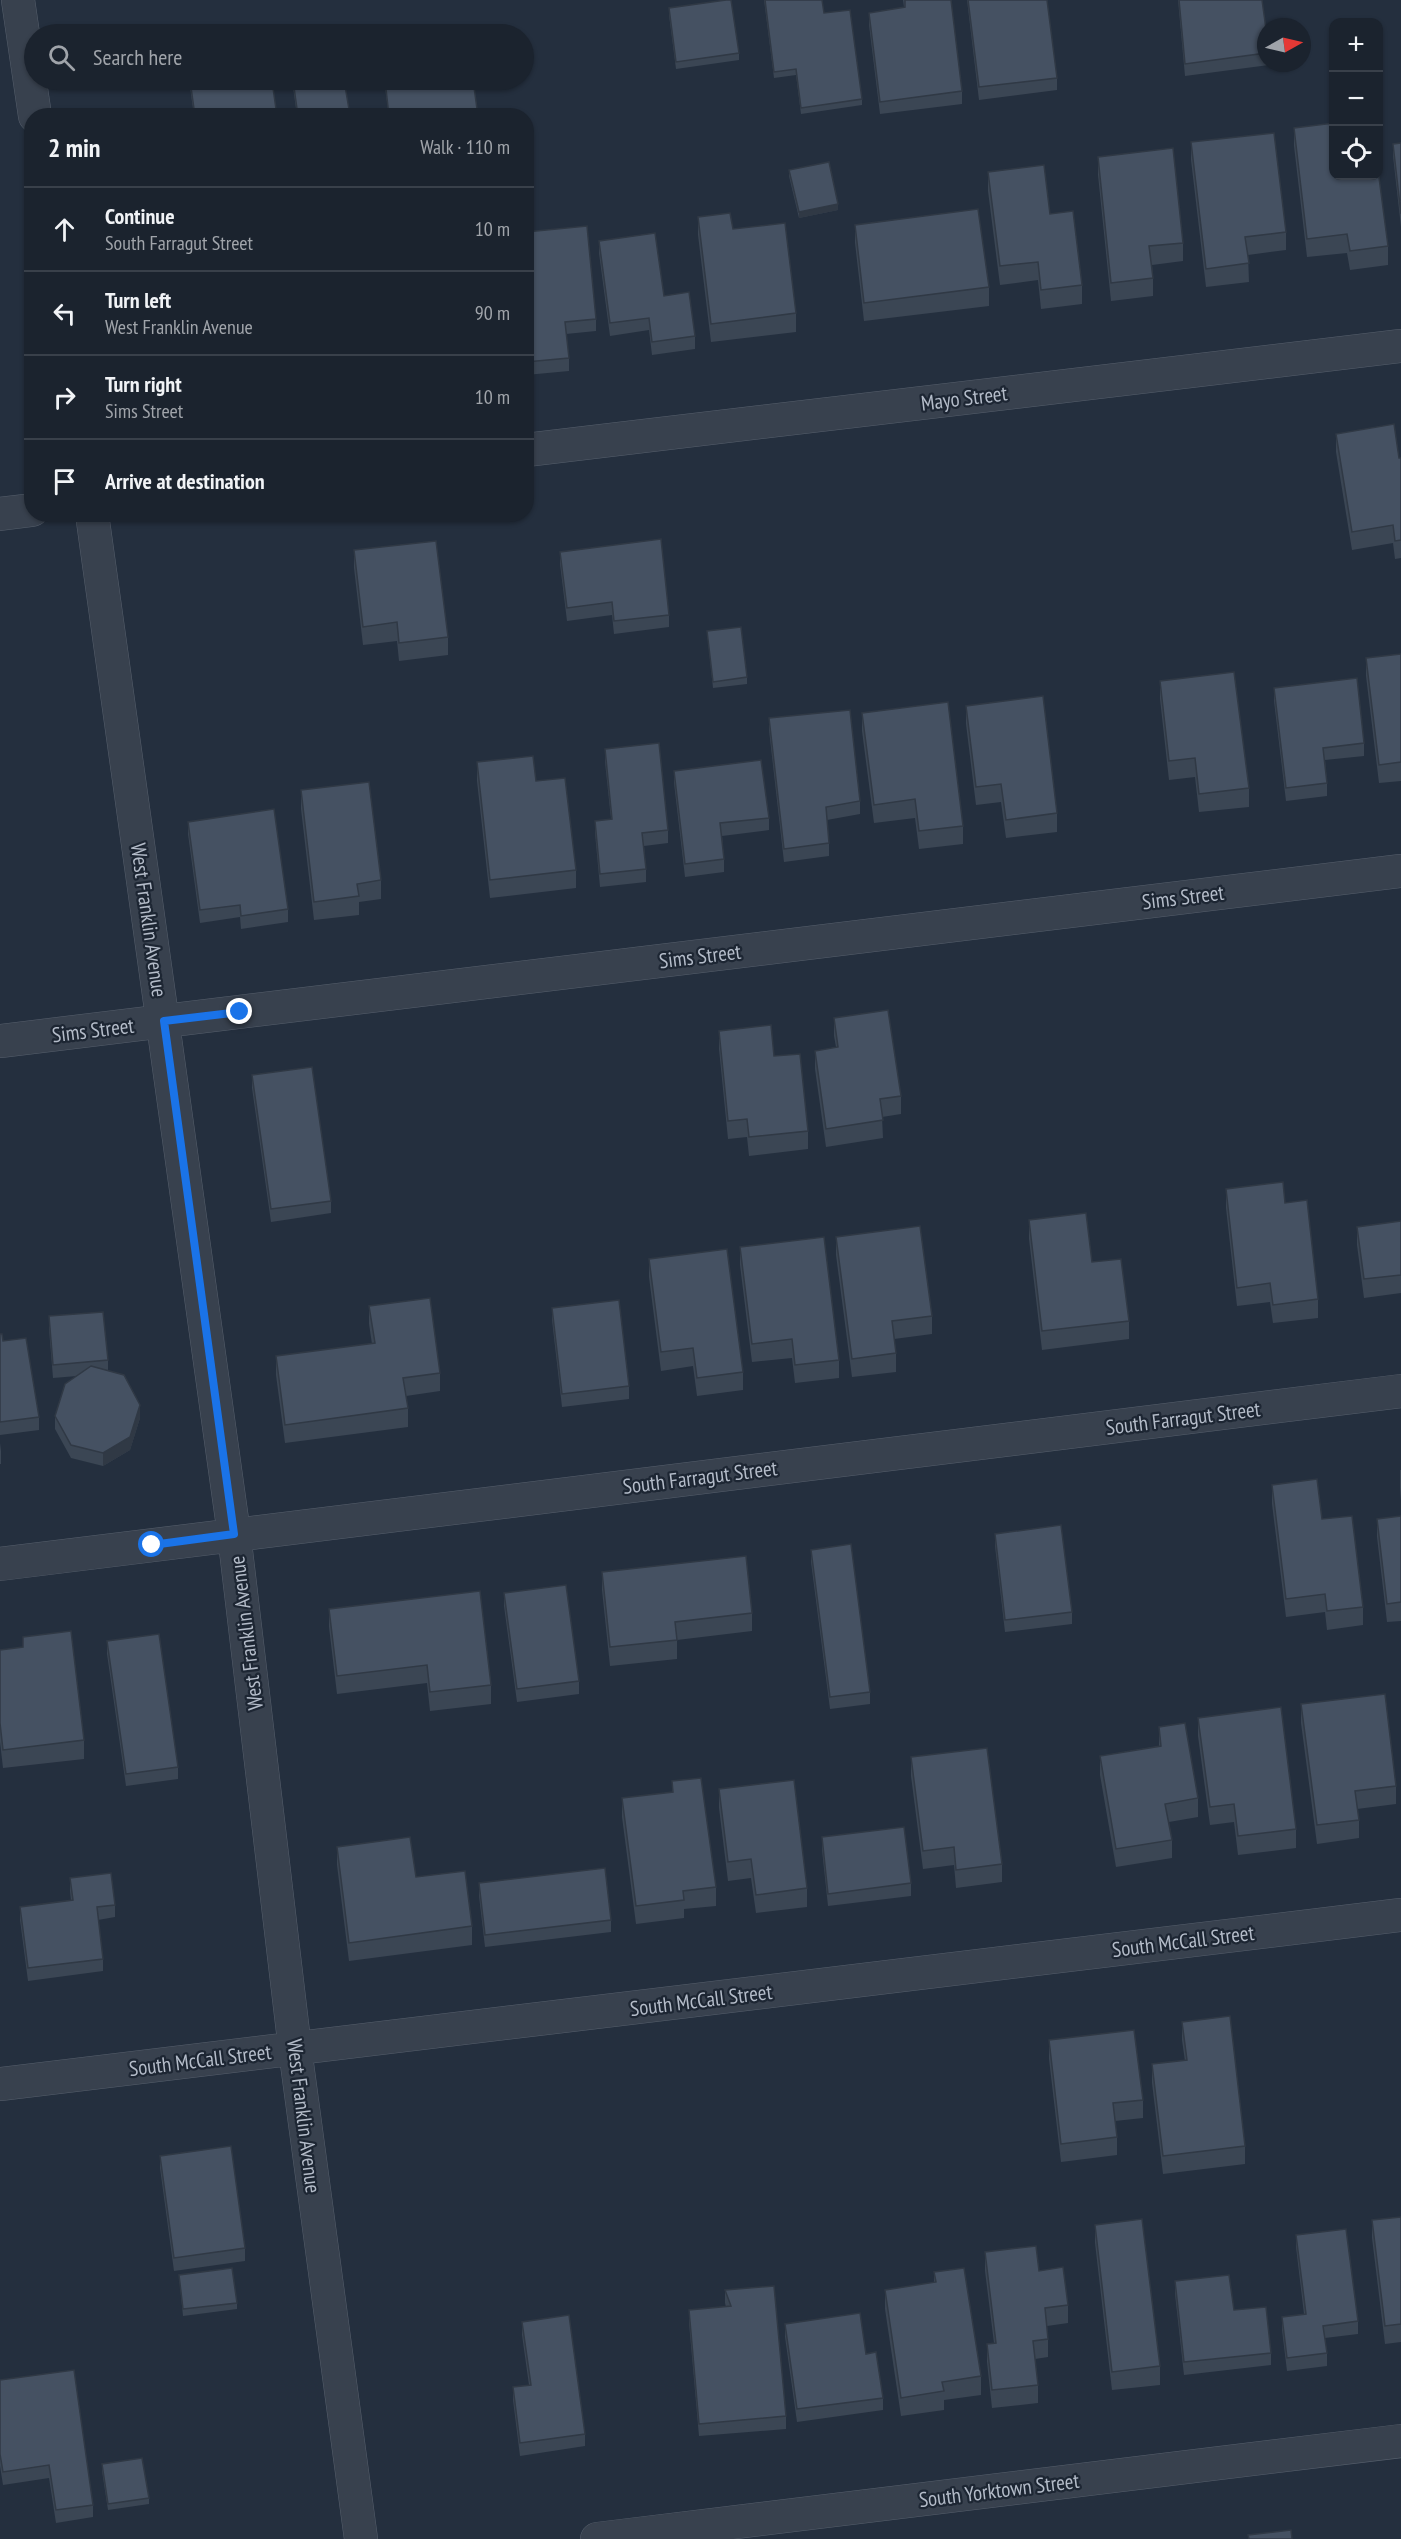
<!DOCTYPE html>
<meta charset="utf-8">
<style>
body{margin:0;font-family:"PT Sans Narrow",sans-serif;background:#242b36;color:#f1f3f6}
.controls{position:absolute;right:18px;top:18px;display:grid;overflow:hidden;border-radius:12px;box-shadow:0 2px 4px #0004}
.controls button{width:54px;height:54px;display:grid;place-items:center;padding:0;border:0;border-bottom:2px solid #39404a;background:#1b232e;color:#f1f3f6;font:30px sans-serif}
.compass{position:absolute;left:1257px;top:18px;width:54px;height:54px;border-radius:50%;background:#1b232e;box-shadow:0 2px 4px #0004;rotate:82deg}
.stop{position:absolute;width:18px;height:18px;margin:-14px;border:4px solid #1a73e8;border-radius:50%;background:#fff}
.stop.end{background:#1a73e8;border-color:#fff;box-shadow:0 2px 6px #0008}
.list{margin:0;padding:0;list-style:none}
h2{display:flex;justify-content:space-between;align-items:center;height:78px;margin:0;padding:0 24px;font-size:26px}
h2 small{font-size:20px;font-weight:400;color:#a0a4aa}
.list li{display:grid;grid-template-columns:39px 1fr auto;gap:18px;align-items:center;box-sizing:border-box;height:84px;padding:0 24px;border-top:2px solid #39404a}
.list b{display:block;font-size:22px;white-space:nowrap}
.list p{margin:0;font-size:20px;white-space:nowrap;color:#a0a4aa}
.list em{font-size:20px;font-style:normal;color:#a0a4aa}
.icon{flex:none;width:33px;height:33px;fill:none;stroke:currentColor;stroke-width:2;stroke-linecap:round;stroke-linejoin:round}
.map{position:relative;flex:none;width:1401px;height:2539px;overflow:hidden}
.search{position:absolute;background:#1b232e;box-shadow:0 2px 4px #0004;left:24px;top:24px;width:510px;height:66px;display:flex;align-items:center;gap:15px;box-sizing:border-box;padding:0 21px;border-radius:33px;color:#a0a4aa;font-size:22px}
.panel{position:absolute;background:#1b232e;box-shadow:0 2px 4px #0004;left:24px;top:108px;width:510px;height:414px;border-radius:24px}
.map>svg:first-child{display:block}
</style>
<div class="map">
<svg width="1401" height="2539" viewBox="0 0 1401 2539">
<rect width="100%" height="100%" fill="#242f3e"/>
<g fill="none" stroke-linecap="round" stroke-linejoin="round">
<g stroke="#565f6c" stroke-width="34">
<path id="minor" d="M18,0L35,116
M526,450L1401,346
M0,514L32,510
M92,514L234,1534L295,2049L361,2539
M0,1041L1401,871
M0,1564L1401,1391
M0,2084L1401,1915
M597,2539L1401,2441"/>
</g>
<use href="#minor" stroke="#38414e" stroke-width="33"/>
</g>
<path fill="#3b4654" d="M764,0H822L824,13L862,99V105L801,114L796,75L774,78Z
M903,0H951L962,91V104L880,114L869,25V13L904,7Z
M967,0H1047L1057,78V90L979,100Z
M1178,0H1262L1266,29V63H1269V65L1185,76Z
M669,8L739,53V60L676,69L669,15Z
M189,80H250V84L277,116H194Z
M292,80H344L349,115L297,116Z
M384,80H473L478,116H389Z
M1294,128L1388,246V265L1350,270L1347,253L1307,257L1294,146Z
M1191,142L1286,232V250L1248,255L1249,282L1206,287L1191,160Z
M1401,143V227L1393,156V144Z
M1098,157L1183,243V261L1152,265L1153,278V296L1111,301L1098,175Z
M789,170L838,210L799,218L789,176Z
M988,172L1050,214L1082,285V304L1041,309L1038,280L1000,285L988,191Z
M698,217L733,229L796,313V332L711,342L698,235Z
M855,225L989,287V306L864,321L855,243Z
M526,232L596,319V331L566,334L569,358V371L526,375Z
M599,241L695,336V349L652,355L649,330L610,336L599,253Z
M1336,434L1399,458H1401V558L1395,559L1393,543L1352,550L1336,452Z
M354,550L448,637V655L399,661L397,641L363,645L354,568Z
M560,552L669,615V627L614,634L612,615L567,621L560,564Z
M707,631L747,677V684L713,688Z
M1401,654V781L1379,783L1366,676V658Z
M1160,681L1249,788V807L1199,812L1195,777L1169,780L1160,699Z
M1274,688L1364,743V756L1325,760L1327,783V796L1286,801L1274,701Z
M966,706L1057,813V832L1006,838L1001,802L976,805L966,724Z
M862,713L963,826V844L919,849L915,818L874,823L862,731Z
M769,718L860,801V814L827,820L829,843V856L784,862L769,730Z
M605,749L668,830V843L644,846L646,869V882L600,887L595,833V821L611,819L605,762Z
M477,762L536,781L576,870V888L490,898L477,781Z
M674,771L769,818V830L722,836L724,859V872L685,877L674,783Z
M301,790L381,880V899L359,902V915L314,920L301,809Z
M188,822L288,909V922L241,929L240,917L200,923L188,834Z
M834,1018L901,1096V1114L882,1117L883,1138L826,1147L815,1069V1051L836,1047L834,1036Z
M719,1031L774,1056L808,1131V1149L749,1156L747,1137L728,1139L719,1049Z
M252,1075L331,1201V1213L271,1222L252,1088Z
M1226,1189L1285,1203L1318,1299V1318L1273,1323L1270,1302L1237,1306L1226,1208Z
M1029,1220L1092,1262L1129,1321V1339L1042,1350L1029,1239Z
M1401,1221V1293L1364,1298L1357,1245V1227Z
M836,1237L932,1316V1334L894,1339L896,1353V1372L852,1377L836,1255Z
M740,1247L839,1360V1378L795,1383L792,1358L752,1362L740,1265Z
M649,1259L743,1372V1390L697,1396L693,1366L661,1371L649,1277Z
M369,1306L440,1373V1391L406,1396L408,1408V1427L285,1443L276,1375V1356L372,1344L369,1324Z
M552,1308L629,1386V1399L562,1407L552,1320Z
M49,1316L108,1360V1371L140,1418L130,1450L103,1466L71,1458L55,1429V1416L77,1376L53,1378L49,1329Z
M0,1334L39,1417V1430L0,1435Z
M0,1443L1,1451V1464H0Z
M1400,1470H1401V1501L1400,1488Z
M1272,1485L1322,1519L1363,1607V1625L1327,1630L1325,1612L1286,1617L1272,1504Z
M1401,1516V1621L1387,1622L1377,1537V1519Z
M995,1534L1072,1612V1624L1005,1632L995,1546Z
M811,1550L870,1692V1704L830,1709L811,1562Z
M602,1572L752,1613V1631L677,1640V1659L610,1666L602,1590Z
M504,1593L579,1681V1694L517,1702L504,1606Z
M329,1609L491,1685V1704L430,1711L427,1683L337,1694L329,1627Z
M23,1637L84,1740V1759L3,1768L0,1742V1650L23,1647Z
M107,1641L178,1767V1779L126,1786L107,1654Z
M1301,1704L1396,1786V1804L1357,1809L1359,1820V1838L1317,1844L1301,1723Z
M1198,1718L1296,1829V1848L1238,1855L1234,1822L1210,1825L1198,1736Z
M1159,1727L1198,1798V1817L1169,1822L1172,1840V1858L1116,1867L1100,1775V1756L1159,1746Z
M911,1757L1002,1864V1882L956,1888L954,1865L923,1869L911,1776Z
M672,1781L716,1887V1906L684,1909V1918L636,1924L622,1817V1798L672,1792Z
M719,1789L807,1888V1907L756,1913L751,1878L728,1881L719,1808Z
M822,1837L911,1883V1896L828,1906L822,1850Z
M337,1847L416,1877L472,1926V1945L349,1961L337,1865Z
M70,1878L115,1905V1917L98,1920L103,1959V1971L28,1981L20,1920V1907L71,1901L70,1891Z
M479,1883L611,1920V1932L485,1947L479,1896Z
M1182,2022L1245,2146V2164L1163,2174L1152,2083V2064L1185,2061L1182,2040Z
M1049,2040L1143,2100V2118L1115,2121L1117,2137V2155L1061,2162L1049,2059Z
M160,2156L245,2248V2261L174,2271L160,2168Z
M1401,2217V2342L1385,2344L1372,2238V2220Z
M1095,2225L1160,2366V2385L1112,2390L1095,2243Z
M1296,2235L1358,2321V2334L1325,2338L1327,2353V2366L1287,2371L1282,2330V2317L1304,2314L1296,2247Z
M985,2252L1039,2271L1068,2305V2323L1047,2326L1048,2339V2357L1035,2359L1038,2385V2403L992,2408L987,2362V2344L994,2343L985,2271Z
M934,2272L981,2376V2395L944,2400V2410L901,2416L885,2309V2290L934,2283Z
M179,2275L237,2303V2309L183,2316Z
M1175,2281L1234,2310L1271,2353V2365L1184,2375L1175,2294Z
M725,2290L786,2416V2429L699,2436L689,2323V2310L726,2307L725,2303Z
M522,2322L585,2434V2446L520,2456L513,2400V2387L529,2385L522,2335Z
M785,2324L866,2354L883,2398V2410L797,2422L785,2337Z
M0,2380L93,2505V2517L56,2523L49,2478L3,2485L0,2466Z
M102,2464L149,2498V2504L108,2510L102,2471Z"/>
<path fill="#303945" d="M838,204V210L799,218V212Z
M140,1405V1418L130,1450L103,1466V1453Z"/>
<path fill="#455162" stroke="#303945" stroke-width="1.5" d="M726,0H731L739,53L676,62L669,8Z
M765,0H822L824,13L850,10L862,99L801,108L796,69L774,72Z
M905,0H951L962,91L880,102L869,13L905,7Z
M968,0H1047L1057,78L979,87Z
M1179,0H1262L1266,29V53L1185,64Z
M415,25L416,34H379L378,31Z
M190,80H250V84L272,81L277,116H195Z
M293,80H344L349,109L298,116Z
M385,80H473L478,116H389Z
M1334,123V176H1378V170L1388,246L1350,251L1347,234L1307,239L1294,128Z
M1274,133L1286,232L1245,237L1249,263L1206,269L1191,142Z
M1401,143V214L1393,144Z
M1173,148L1183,243L1149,246L1153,278L1111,283L1098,157Z
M829,162L838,204L799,212L789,170Z
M1044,165L1050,214L1073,211L1082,285L1041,290L1038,262L1000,266L988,172Z
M978,209L989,287L864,303L855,225Z
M730,213L733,229L785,223L796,313L711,324L698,217Z
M587,226L596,319L565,322L569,358L526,362V232Z
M655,233L664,296L689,292L695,336L652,342L649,318L610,323L599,241Z
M1394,424L1399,458H1401V540L1395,541L1393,525L1352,532L1336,434Z
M661,539L669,615L614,621L612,602L567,608L560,552Z
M436,541L448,637L399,643L397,622L363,627L354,550Z
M741,627L747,677L713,682L707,631Z
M1401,654V762L1379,765L1366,658Z
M1234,672L1249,788L1199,794L1195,758L1169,761L1160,681Z
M1357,678L1364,743L1323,748L1327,783L1286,788L1274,688Z
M1043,696L1057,813L1006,820L1001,784L976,787L966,706Z
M948,702L963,826L919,831L915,799L874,805L862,713Z
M850,710L860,801L826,807L829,843L784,849L769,718Z
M659,743L668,830L642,833L646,869L600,874L595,821L612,819L605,749Z
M533,756L536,781L565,778L576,870L490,880L477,762Z
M761,760L769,818L720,823L724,859L685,864L674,771Z
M369,782L381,880L357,884L359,896L314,902L301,790Z
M274,809L288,909L241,916L240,905L200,910L188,822Z
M888,1010L901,1096L880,1099L883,1120L826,1129L815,1051L838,1047L834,1018Z
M771,1025L774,1056L800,1054L808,1131L749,1137L747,1119L728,1121L719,1031Z
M312,1067L331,1201L271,1209L252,1075Z
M1283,1182L1285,1203L1307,1200L1318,1299L1273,1305L1270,1283L1237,1288L1226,1189Z
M1086,1213L1092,1262L1121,1259L1129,1321L1042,1331L1029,1220Z
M1401,1221V1275L1364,1279L1357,1227Z
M920,1226L932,1316L892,1321L896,1353L852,1359L836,1237Z
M824,1237L839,1360L795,1365L792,1339L752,1344L740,1247Z
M727,1249L743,1372L697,1378L693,1348L661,1352L649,1259Z
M430,1298L440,1373L403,1378L408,1408L285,1425L276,1356L375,1343L369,1306Z
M619,1300L629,1386L562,1394L552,1308Z
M103,1312L108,1360L53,1365L49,1316Z
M0,1334H2L3,1341L26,1338L39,1417L0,1422Z
M91,1366L124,1375L140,1405L130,1437L103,1453L71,1445L55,1416L65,1384Z
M1317,1479L1322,1519L1352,1516L1363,1607L1327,1611L1325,1594L1286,1599L1272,1485Z
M1401,1516V1602L1387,1604L1377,1519Z
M1061,1525L1072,1612L1005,1620L995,1534Z
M851,1544L870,1692L830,1697L811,1550Z
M746,1556L752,1613L675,1622L677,1640L610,1647L602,1572Z
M566,1585L579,1681L517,1689L504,1593Z
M480,1591L491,1685L430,1692L427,1665L337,1676L329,1609Z
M71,1631L84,1740L3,1750L0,1723V1650L23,1647V1637Z
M159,1634L178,1767L126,1774L107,1641Z
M1385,1694L1396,1786L1355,1791L1359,1820L1317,1825L1301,1704Z
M1281,1707L1296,1829L1238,1836L1234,1804L1210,1807L1198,1718Z
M1185,1723L1198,1798L1165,1804L1172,1840L1116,1849L1100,1756L1161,1746L1159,1727Z
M987,1748L1002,1864L956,1870L954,1847L923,1851L911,1757Z
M701,1778L716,1887L683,1891L684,1900L636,1906L622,1798L673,1792L672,1781Z
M794,1780L807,1888L756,1895L751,1859L728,1862L719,1789Z
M904,1827L911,1883L828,1894L822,1837Z
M410,1837L416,1877L465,1871L472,1926L349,1943L337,1847Z
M605,1868L611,1920L485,1935L479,1883Z
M111,1873L115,1905L97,1907L103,1959L28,1968L20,1907L73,1900L70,1878Z
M1230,2016L1245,2146L1163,2156L1152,2064L1187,2060L1182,2022Z
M1134,2030L1143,2100L1113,2103L1117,2137L1061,2144L1049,2040Z
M231,2146L245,2248L174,2258L160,2156Z
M1401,2217V2324L1385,2326L1372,2220Z
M1142,2219L1160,2366L1112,2372L1095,2225Z
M1346,2229L1358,2321L1323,2326L1327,2353L1287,2358L1282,2317L1306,2314L1296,2235Z
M1036,2246L1039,2271L1063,2267L1068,2305L1045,2308L1048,2339L1033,2341L1038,2385L992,2390L987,2344L996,2343L985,2252Z
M232,2268L237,2303L183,2309L179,2275Z
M964,2268L981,2376L942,2382L944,2391L901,2398L885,2290L936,2282L934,2272Z
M1229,2275L1234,2310L1266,2307L1271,2353L1184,2362L1175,2281Z
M774,2286L786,2416L699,2424L689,2310L731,2306L725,2290Z
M860,2313L866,2354L876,2352L883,2398L797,2409L785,2324Z
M569,2315L585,2434L520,2443L513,2387L531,2385L522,2322Z
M74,2370L93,2505L56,2510L49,2465L3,2472L0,2454V2380Z
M142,2458L149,2498L108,2504L102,2464Z
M1291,2530L1292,2539H1249L1248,2535Z"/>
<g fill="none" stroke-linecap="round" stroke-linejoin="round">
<path stroke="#1a73e8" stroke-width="8" d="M152,1545L234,1534L164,1021L240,1012"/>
</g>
<g text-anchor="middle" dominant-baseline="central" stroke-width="4.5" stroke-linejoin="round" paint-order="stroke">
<g font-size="21" fill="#b4bcc9" stroke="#1d2633">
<text transform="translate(964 398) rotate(-7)">Mayo Street</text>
<text transform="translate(1183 897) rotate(-7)">Sims Street</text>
<text transform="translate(149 920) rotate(82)">West Franklin Avenue</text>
<text transform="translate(700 956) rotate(-7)">Sims Street</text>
<text transform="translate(93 1030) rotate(-7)">Sims Street</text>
<text transform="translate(1183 1418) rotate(-7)">South Farragut Street</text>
<text transform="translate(700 1477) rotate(-7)">South Farragut Street</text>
<text transform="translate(246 1633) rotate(-97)">West Franklin Avenue</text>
<text transform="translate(1183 1941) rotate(-7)">South McCall Street</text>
<text transform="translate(701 2000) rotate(-7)">South McCall Street</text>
<text transform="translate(200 2060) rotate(-7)">South McCall Street</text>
<text transform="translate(304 2116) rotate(83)">West Franklin Avenue</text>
<text transform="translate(999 2490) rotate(-7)">South Yorktown Street</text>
</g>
</g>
</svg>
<div class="controls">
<button>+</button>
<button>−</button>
<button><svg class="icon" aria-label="locate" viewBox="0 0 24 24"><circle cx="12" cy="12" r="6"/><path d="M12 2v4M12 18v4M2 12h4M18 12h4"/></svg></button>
</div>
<svg class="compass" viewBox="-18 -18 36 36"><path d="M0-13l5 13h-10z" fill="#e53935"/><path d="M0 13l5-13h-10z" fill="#a0a4aa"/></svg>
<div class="stop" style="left:152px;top:1545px"></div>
<div class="stop end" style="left:240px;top:1012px"></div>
<div class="search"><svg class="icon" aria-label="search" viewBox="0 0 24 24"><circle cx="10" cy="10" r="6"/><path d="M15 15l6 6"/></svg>Search here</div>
<section class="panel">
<h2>2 min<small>Walk · 110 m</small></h2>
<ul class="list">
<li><svg class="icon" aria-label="ahead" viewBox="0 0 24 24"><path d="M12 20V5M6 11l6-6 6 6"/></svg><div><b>Continue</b><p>South Farragut Street</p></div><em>10 m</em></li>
<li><svg class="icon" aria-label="left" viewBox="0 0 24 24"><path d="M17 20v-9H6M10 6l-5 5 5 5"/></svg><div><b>Turn left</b><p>West Franklin Avenue</p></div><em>90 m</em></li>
<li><svg class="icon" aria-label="right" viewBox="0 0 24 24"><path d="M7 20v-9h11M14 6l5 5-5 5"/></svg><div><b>Turn right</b><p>Sims Street</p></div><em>10 m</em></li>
<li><svg class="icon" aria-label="arrive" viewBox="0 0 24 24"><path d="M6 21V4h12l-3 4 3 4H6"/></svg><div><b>Arrive at destination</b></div></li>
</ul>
</section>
</div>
